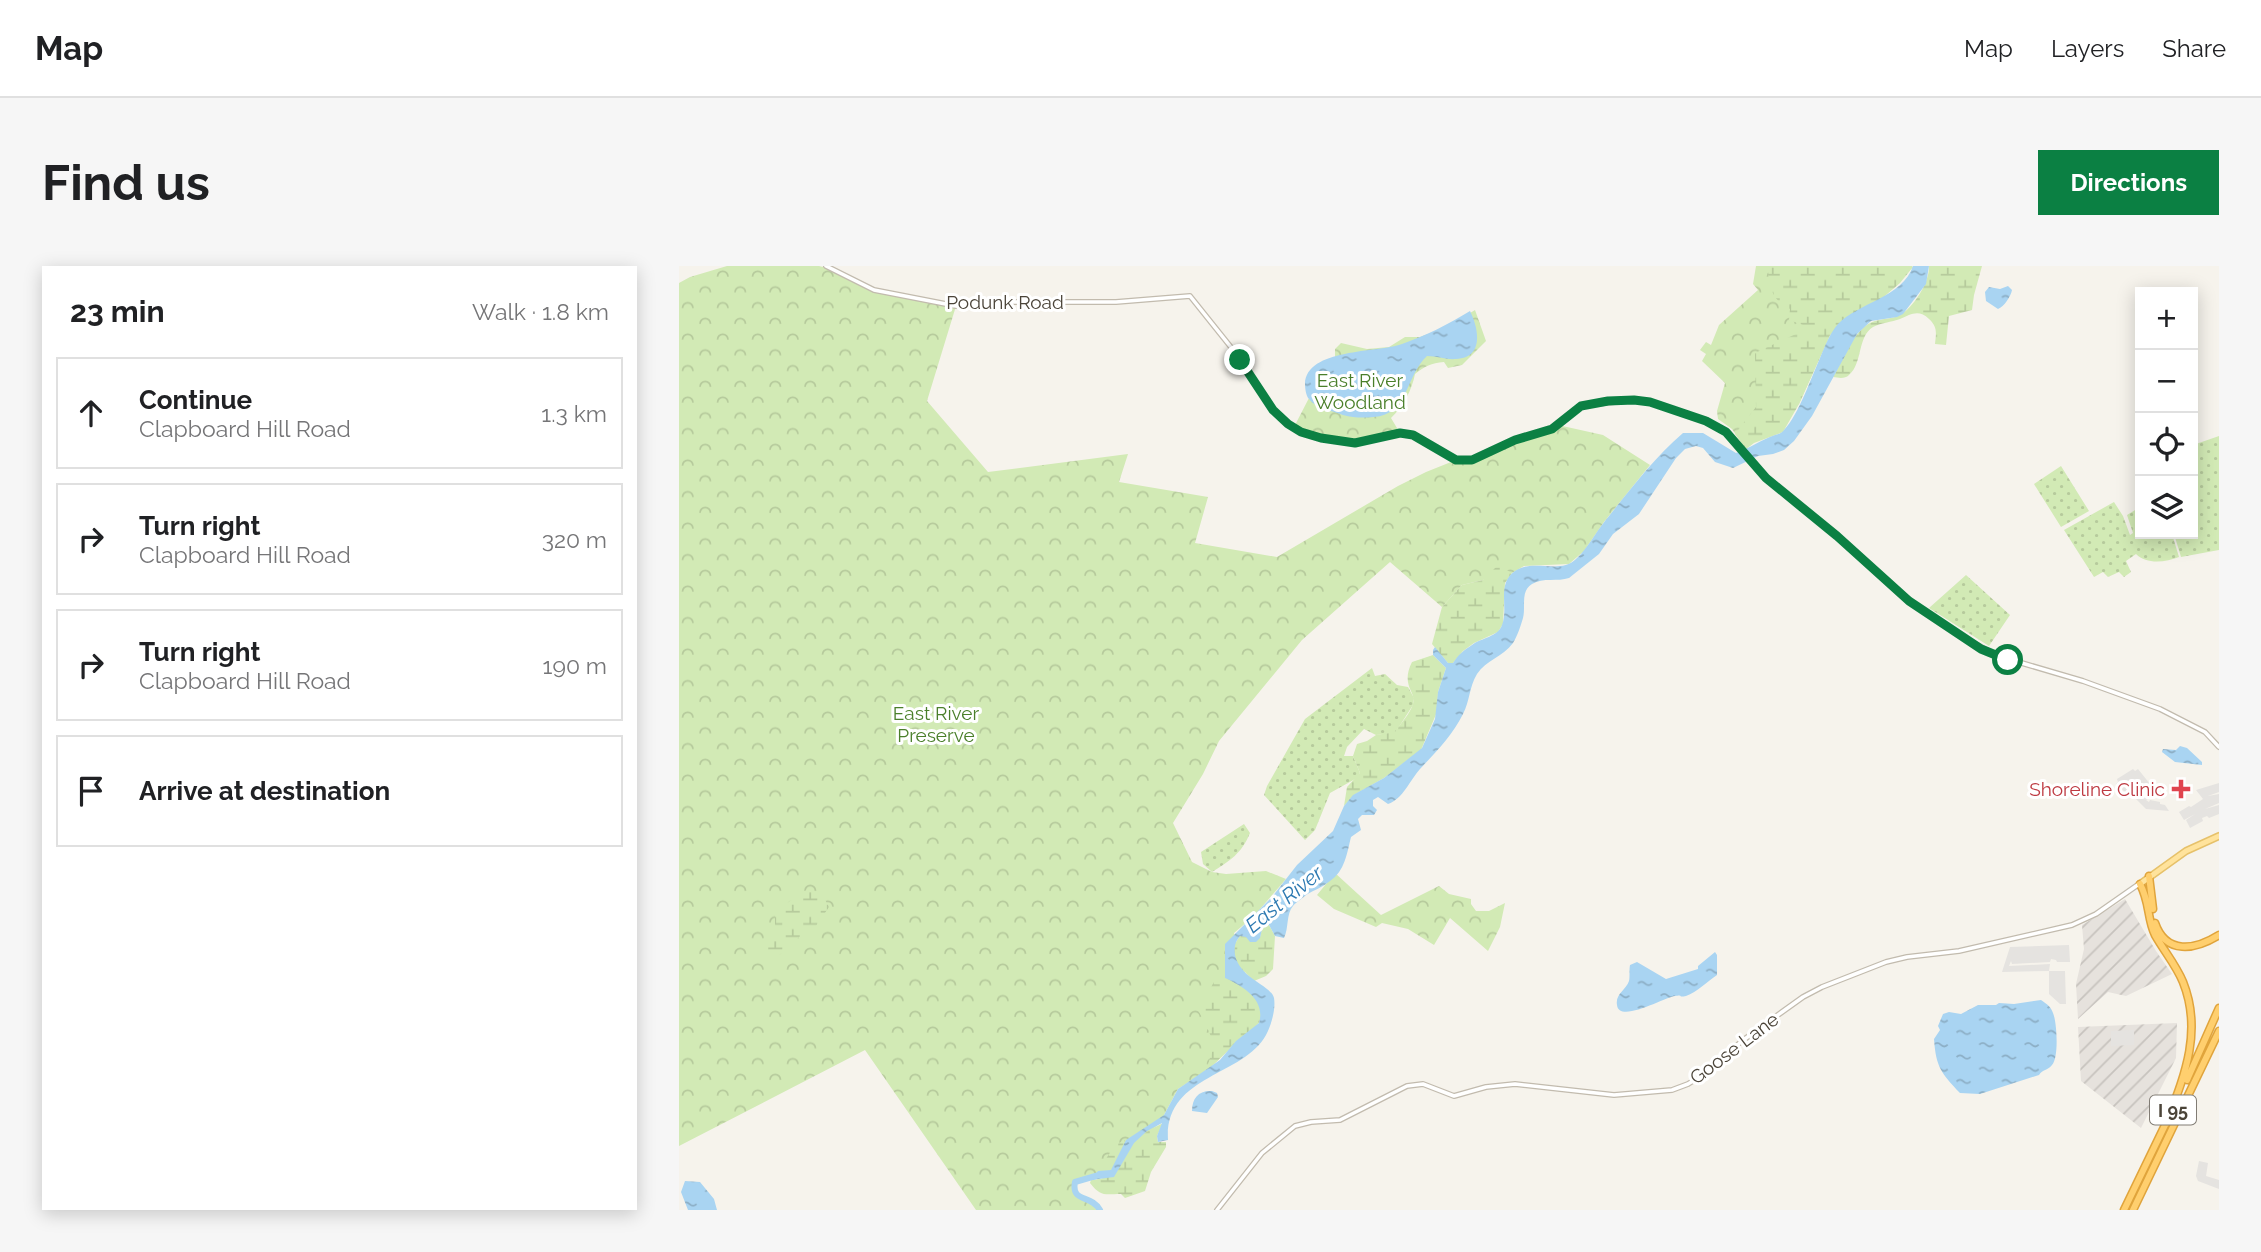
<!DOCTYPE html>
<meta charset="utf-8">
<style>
body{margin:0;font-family:Raleway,sans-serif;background:#f6f6f6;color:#202124}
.controls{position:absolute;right:21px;top:21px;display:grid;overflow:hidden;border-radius:0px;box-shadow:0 4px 18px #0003}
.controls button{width:63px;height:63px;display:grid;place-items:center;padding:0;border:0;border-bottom:2px solid #e0e0e0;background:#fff;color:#202124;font:35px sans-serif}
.stop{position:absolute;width:21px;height:21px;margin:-16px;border:5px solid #0b8043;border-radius:50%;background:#fff}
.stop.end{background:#0b8043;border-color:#fff;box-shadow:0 2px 7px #0008}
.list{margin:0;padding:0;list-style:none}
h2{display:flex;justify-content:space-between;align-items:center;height:91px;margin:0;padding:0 28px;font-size:30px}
h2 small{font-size:23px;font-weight:400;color:#757577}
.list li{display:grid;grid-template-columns:46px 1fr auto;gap:21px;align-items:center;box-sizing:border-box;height:112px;margin:0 14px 14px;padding:0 14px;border:2px solid #e0e0e0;border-radius:0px}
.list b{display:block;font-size:26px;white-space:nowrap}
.list p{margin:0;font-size:23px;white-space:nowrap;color:#757577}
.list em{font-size:23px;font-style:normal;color:#757577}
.icon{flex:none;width:38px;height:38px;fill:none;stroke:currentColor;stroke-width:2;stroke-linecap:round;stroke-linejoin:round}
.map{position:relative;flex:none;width:1540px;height:944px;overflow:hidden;border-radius:0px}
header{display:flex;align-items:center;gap:42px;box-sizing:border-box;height:98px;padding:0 35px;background:#fff;border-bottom:2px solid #e0e0e0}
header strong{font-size:33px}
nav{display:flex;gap:38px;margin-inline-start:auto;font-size:24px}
.intro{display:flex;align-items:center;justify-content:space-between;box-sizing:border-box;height:168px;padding:0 42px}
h1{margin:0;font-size:49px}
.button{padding:18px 32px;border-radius:0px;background:#0b8043;color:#fff;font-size:24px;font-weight:700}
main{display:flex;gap:42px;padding:0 42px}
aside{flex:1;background:#fff;border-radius:0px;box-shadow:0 4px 18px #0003}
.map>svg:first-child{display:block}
</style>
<header>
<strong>Map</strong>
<nav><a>Map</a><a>Layers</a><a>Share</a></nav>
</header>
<div class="intro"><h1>Find us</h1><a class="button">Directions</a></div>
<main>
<aside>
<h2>23 min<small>Walk · 1.8 km</small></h2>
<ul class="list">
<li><svg class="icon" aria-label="ahead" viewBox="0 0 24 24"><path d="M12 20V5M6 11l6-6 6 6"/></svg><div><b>Continue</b><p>Clapboard Hill Road</p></div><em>1.3 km</em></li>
<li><svg class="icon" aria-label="right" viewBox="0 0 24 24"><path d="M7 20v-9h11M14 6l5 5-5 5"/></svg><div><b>Turn right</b><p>Clapboard Hill Road</p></div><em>320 m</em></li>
<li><svg class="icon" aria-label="right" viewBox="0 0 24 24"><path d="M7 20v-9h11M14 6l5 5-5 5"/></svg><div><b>Turn right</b><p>Clapboard Hill Road</p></div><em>190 m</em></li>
<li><svg class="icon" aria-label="arrive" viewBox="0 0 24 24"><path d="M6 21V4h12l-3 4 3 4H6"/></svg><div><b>Arrive at destination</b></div></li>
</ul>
</aside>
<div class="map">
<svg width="1540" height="944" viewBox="0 0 1540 944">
<defs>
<pattern id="industrial-furrows" width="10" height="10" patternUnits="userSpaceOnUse" patternTransform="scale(1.75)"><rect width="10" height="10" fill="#e6e2dd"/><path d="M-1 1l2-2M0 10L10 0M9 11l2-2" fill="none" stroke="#c7c3be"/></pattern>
<pattern id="grass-dots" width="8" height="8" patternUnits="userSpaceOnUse" patternTransform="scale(1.75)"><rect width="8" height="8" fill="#d2eab5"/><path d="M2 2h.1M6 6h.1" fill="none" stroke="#b6ca9c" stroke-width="1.8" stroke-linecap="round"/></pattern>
<pattern id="forest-crowns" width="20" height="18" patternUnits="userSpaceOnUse" patternTransform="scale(1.75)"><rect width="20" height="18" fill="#d2eab5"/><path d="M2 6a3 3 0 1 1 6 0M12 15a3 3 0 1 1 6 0" fill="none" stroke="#b6ca9c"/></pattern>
<pattern id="wetland-marsh" width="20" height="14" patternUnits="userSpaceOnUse" patternTransform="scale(1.75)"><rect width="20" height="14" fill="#d2eab5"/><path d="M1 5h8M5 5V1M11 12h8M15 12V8" fill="none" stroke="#b6ca9c"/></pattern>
<pattern id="water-ripples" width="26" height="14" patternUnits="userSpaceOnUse" patternTransform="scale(1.75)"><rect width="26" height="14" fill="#a9d4f2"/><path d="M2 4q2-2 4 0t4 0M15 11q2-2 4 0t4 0" fill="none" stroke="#8caec5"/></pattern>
</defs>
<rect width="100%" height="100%" fill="#f6f3ec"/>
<path fill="url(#industrial-furrows)" d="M1446,633L1477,685L1493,708L1447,730L1429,726L1399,753L1397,718L1405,683L1403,659Z
M1498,757L1497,792L1462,862L1402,815L1399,761Z"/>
<path fill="url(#grass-dots)" d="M1540,170V284L1502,291L1495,268H1514V179Z
M1382,200L1410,245L1382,261L1355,218Z
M1435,236L1444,250L1451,269L1454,267L1448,249L1461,241V268H1493L1500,291C1487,296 1468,299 1457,288L1447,295L1452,306L1445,311L1440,306L1429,311L1424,306L1415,311L1385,264Z
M1287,309L1331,349L1310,380L1250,342Z
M693,402L696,410L706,408L718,419L729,421L735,432L734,439L716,467L697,469L685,463L668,481L665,490H674L681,507L678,512L651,527L636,564L626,574L585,529L588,520L626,453Z
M565,558L571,567C563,587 551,595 533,606L524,598L522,586Z"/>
<path fill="url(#forest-crowns)" d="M48,0H140L155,4L195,24L277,40L248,135L309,206L449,188L440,216L529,231L516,277L598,291L719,220L747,206L777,194H793L836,174L879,159L924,169L971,199L925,256L905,285L890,298L845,300L833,307L783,319L763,341L711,296L623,374L540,475L524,508L494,557L513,596L533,606L547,608L587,605L607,613L575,650L555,667L580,757L528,804L499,823L485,849V854L446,885L440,898L422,911L414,910L396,916C392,937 412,928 421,944H297L186,784L0,880V17L11,11Z
M1077,0H1234L1151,69L1120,138L1067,183L1053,163L1039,153L1038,145L1046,117L1023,95L1027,88L1021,84L1027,76L1032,79L1040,59L1079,24L1074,18Z
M796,44L807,75L783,99L769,102L765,96C752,97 746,100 736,108C733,124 724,141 712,152L721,167L681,174H652L615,161L645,103L656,91V83L662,77L688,83L710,81L726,71H741L768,61Z
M656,607L702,649L760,620L770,628L792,633V638L797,645H810L826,637L821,661L809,685L771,652L755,679L729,663L703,657L697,661L655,643L638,629Z"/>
<path fill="url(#wetland-marsh)" d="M1088,0L1234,1L1221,17L1200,35L1169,50L1159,59L1151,69L1120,138L1104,166L1075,177L1067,183L1056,168L1077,141L1076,87L1119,67L1124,59L1110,54L1111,43C1090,32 1092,20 1088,0Z
M1250,0H1303L1295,29L1293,44L1270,50L1267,79L1256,78C1257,68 1259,61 1250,53C1240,43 1232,48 1221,53C1213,56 1201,57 1194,61C1178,71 1184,97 1170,109C1166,113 1160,112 1154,111C1164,94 1170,74 1185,61C1194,53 1205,54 1216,51C1232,47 1251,16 1250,0Z
M819,299L833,307L826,317L824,358L819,366L795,377L784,385L774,397H769L753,378L763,341L783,319L804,314Z
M754,389L767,402L759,426L758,446L742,484L705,512L675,529L665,540L668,521L681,507L674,490L678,478L688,475L697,469L716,466C721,458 731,448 734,438C738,426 721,420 733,396Z
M129,623L143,628L150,641L137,660L119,672L108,687L88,690L85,683L96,667V645Z
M584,659H590L596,670L594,703L587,710L575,715C562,703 547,687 561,670L581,671Z
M539,709C554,715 591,732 581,754C577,764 563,769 556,776C546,786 539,796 528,804C529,795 534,787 534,781C535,772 523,752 519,744Z
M484,857L478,870L479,876H487V881L472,906L466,925L446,932L442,928C425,928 422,931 411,917L412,914C444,912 440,894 456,876C464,867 474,862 484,857Z
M446,874L432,905H419L436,879Z"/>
<path fill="#e5e3e0" d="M1454,503L1456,505L1459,503L1471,518L1463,527V529L1473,520L1478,527L1467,534L1470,536L1471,534L1481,536V538L1486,539L1490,545L1467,543L1454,530L1440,522L1437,518L1439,516L1438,513Z
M1540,517V526L1529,530L1540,528V537L1526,543L1540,539V548L1530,552L1528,550L1523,552L1524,555L1511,562L1507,554L1516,548L1505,554L1500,546L1510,540L1512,541L1524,533L1517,524Z
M1390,679L1391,696H1378L1377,694L1372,693L1371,696L1333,698L1332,695L1330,700L1371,698L1370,705L1323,706L1331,681Z
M1370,705H1386L1387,738H1381L1370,728Z
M1455,764V779L1432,780V765Z
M1520,895L1529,897L1527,910L1540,914V923L1519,915L1517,910Z"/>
<path fill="url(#water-ripples)" d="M1234,0H1250L1247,18L1224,48L1218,51L1192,55L1178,68L1133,150L1115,175L1105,184L1094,188L1079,190L1054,202L1036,196L1024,182L1017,180L1006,183L997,192L960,248L934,268L920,288L890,312C879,316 864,311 853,318C841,325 847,341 844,352C842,359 838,371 834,377C824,391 807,394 798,408C790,421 791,435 784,448C773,470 757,486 741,503C731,514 724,533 709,538L699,531L694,534V540L698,544L695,549H683L679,553L682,564L672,571C668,587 666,605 651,615C644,621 635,624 627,629C623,633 617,636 614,640C607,648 610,662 605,672L596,670L590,659H584L581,672L577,676H571L567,671L561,670C556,676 555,681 556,689C561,713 592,719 595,732C597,743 592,760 587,769C564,811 485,809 489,874L479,876L478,870L483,857L468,865L455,877L435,911L412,914L419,905L432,904L447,874L485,849L499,823L541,794L557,775L580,757C587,734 564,720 546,712V678L593,631L618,599L654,565L665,540L674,529L705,512L743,482L756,453L759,426L767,402L754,389V384L756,381L769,397H774C779,389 785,384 793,379C802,372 819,371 823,359C830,341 817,318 836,305C854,292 881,309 897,293C909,282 916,267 926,255C951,224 974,193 1004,167H1024L1057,187C1071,182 1082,174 1096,169C1100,168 1103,167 1105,164C1120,148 1132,112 1141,92C1146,80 1151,67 1159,58C1179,37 1224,31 1234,0Z
M1329,20L1333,24C1332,30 1325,41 1319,43L1307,35L1306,26L1310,21L1321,23Z
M791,45C800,63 805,92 777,93C768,94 758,90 748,90C727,109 729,149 695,151C684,152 675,152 664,149C654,145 636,142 630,133C627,130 626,122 626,118C627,82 699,87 723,78C746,70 770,58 791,45Z
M1501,480L1508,482L1523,496V499L1496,496L1483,486L1484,483L1497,484Z
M1036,686L1038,689V709C1029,715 1018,726 1007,730C998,732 1005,728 996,730C986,731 940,758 938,739C936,728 947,724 950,715C951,711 950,704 951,699L958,696L987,713L1019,703V700Z
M1362,734C1368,738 1372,741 1374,747C1378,756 1380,792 1373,799C1368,805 1364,803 1360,809L1301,828L1281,827C1262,807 1257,801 1255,773L1261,764L1259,760L1264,748L1270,746L1282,748L1299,739H1317L1320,737L1335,738Z
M533,825L538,827L539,831L528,847L513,845C513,832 520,824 533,825Z
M6,915L21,916L35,933L38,944H9L2,926Z"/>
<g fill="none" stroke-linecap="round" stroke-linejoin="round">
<path stroke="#a9d4f2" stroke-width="6" d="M420,909L396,916C392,937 412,928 421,944"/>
<g stroke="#c2bbae" stroke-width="6">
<path id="minor" d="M147,0L195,24L277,40L309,36H437L511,30L555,85L594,144L616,163L642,172L676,177L721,167L734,169L777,194L785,195L793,194L836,174L873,163L896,144L907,139L955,134L971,136L1027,155L1047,166L1087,212L1158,270L1230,335L1289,374L1319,390L1404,415L1481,443L1526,466L1540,481
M538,944L583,887L616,860L632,856L661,854L728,820L744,818L775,830L807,821L836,818L935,829L993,824L1009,818L1025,808L1063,775L1103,746L1124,731L1143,721L1207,696L1228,691L1280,685L1393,659L1417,648L1460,618"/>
</g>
<g stroke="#e6c16a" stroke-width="8">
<path id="major" d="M1461,618L1507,585L1540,570"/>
</g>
<g stroke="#e0a43c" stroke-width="9">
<path id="highway" d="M1470,610L1474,643
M1461,618C1471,636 1468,653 1476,669C1485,685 1497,699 1504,716C1524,766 1505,811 1487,858
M1476,657C1487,689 1516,684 1540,669
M1508,814L1540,742
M1445,944L1488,855
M1454,944L1540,765"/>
</g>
<use href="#minor" stroke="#fff" stroke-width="3.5"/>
<use href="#major" stroke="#ffe39c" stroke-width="5"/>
<use href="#highway" stroke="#ffcf6e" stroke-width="6"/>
</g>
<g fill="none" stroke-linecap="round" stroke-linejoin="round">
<path stroke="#0b8043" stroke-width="9" d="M561,94L594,144L609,158L622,166L642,172L676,177L721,167L734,169L777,194H793L836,174L873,163L902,140L929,135L955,134L971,136L1027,155L1047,166L1087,212L1158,270L1230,335L1302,383L1329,394"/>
</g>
<path fill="#e0444e" stroke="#fff" stroke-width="2.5" d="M1498.5 512.5h7v7h7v7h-7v7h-7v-7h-7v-7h7z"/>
<g text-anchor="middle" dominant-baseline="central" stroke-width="6" stroke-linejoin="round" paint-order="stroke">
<rect fill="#fff" stroke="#817c74" stroke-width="2" x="1471" y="829.5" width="46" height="29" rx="5"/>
<g font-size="18" font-weight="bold" fill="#4b4439">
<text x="1494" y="844">I 95</text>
</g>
<g font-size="19" fill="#4b4439" stroke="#fff">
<text x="326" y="36">Podunk Road</text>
<text transform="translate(1055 782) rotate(-37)">Goose Lane</text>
</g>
<g font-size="19" fill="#4a7f2a" stroke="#fff">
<text x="681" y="114">East River<tspan x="681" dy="22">Woodland</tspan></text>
<text x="257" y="447">East River<tspan x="257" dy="22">Preserve</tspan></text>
</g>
<g font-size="19" fill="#be3a42" stroke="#fff" text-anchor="end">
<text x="1486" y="523">Shoreline Clinic</text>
</g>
<g font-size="21" font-style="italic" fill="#2e7ab2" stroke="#fff">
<text transform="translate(605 633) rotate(-39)">East River</text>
</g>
</g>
</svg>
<div class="controls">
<button>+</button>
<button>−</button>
<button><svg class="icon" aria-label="locate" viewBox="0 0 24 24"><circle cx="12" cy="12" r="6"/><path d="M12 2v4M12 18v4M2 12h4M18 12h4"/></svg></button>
<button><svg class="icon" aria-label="layers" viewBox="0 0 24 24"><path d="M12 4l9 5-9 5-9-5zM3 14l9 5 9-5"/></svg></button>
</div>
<div class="stop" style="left:1329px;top:394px"></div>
<div class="stop end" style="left:561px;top:94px"></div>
</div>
</main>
